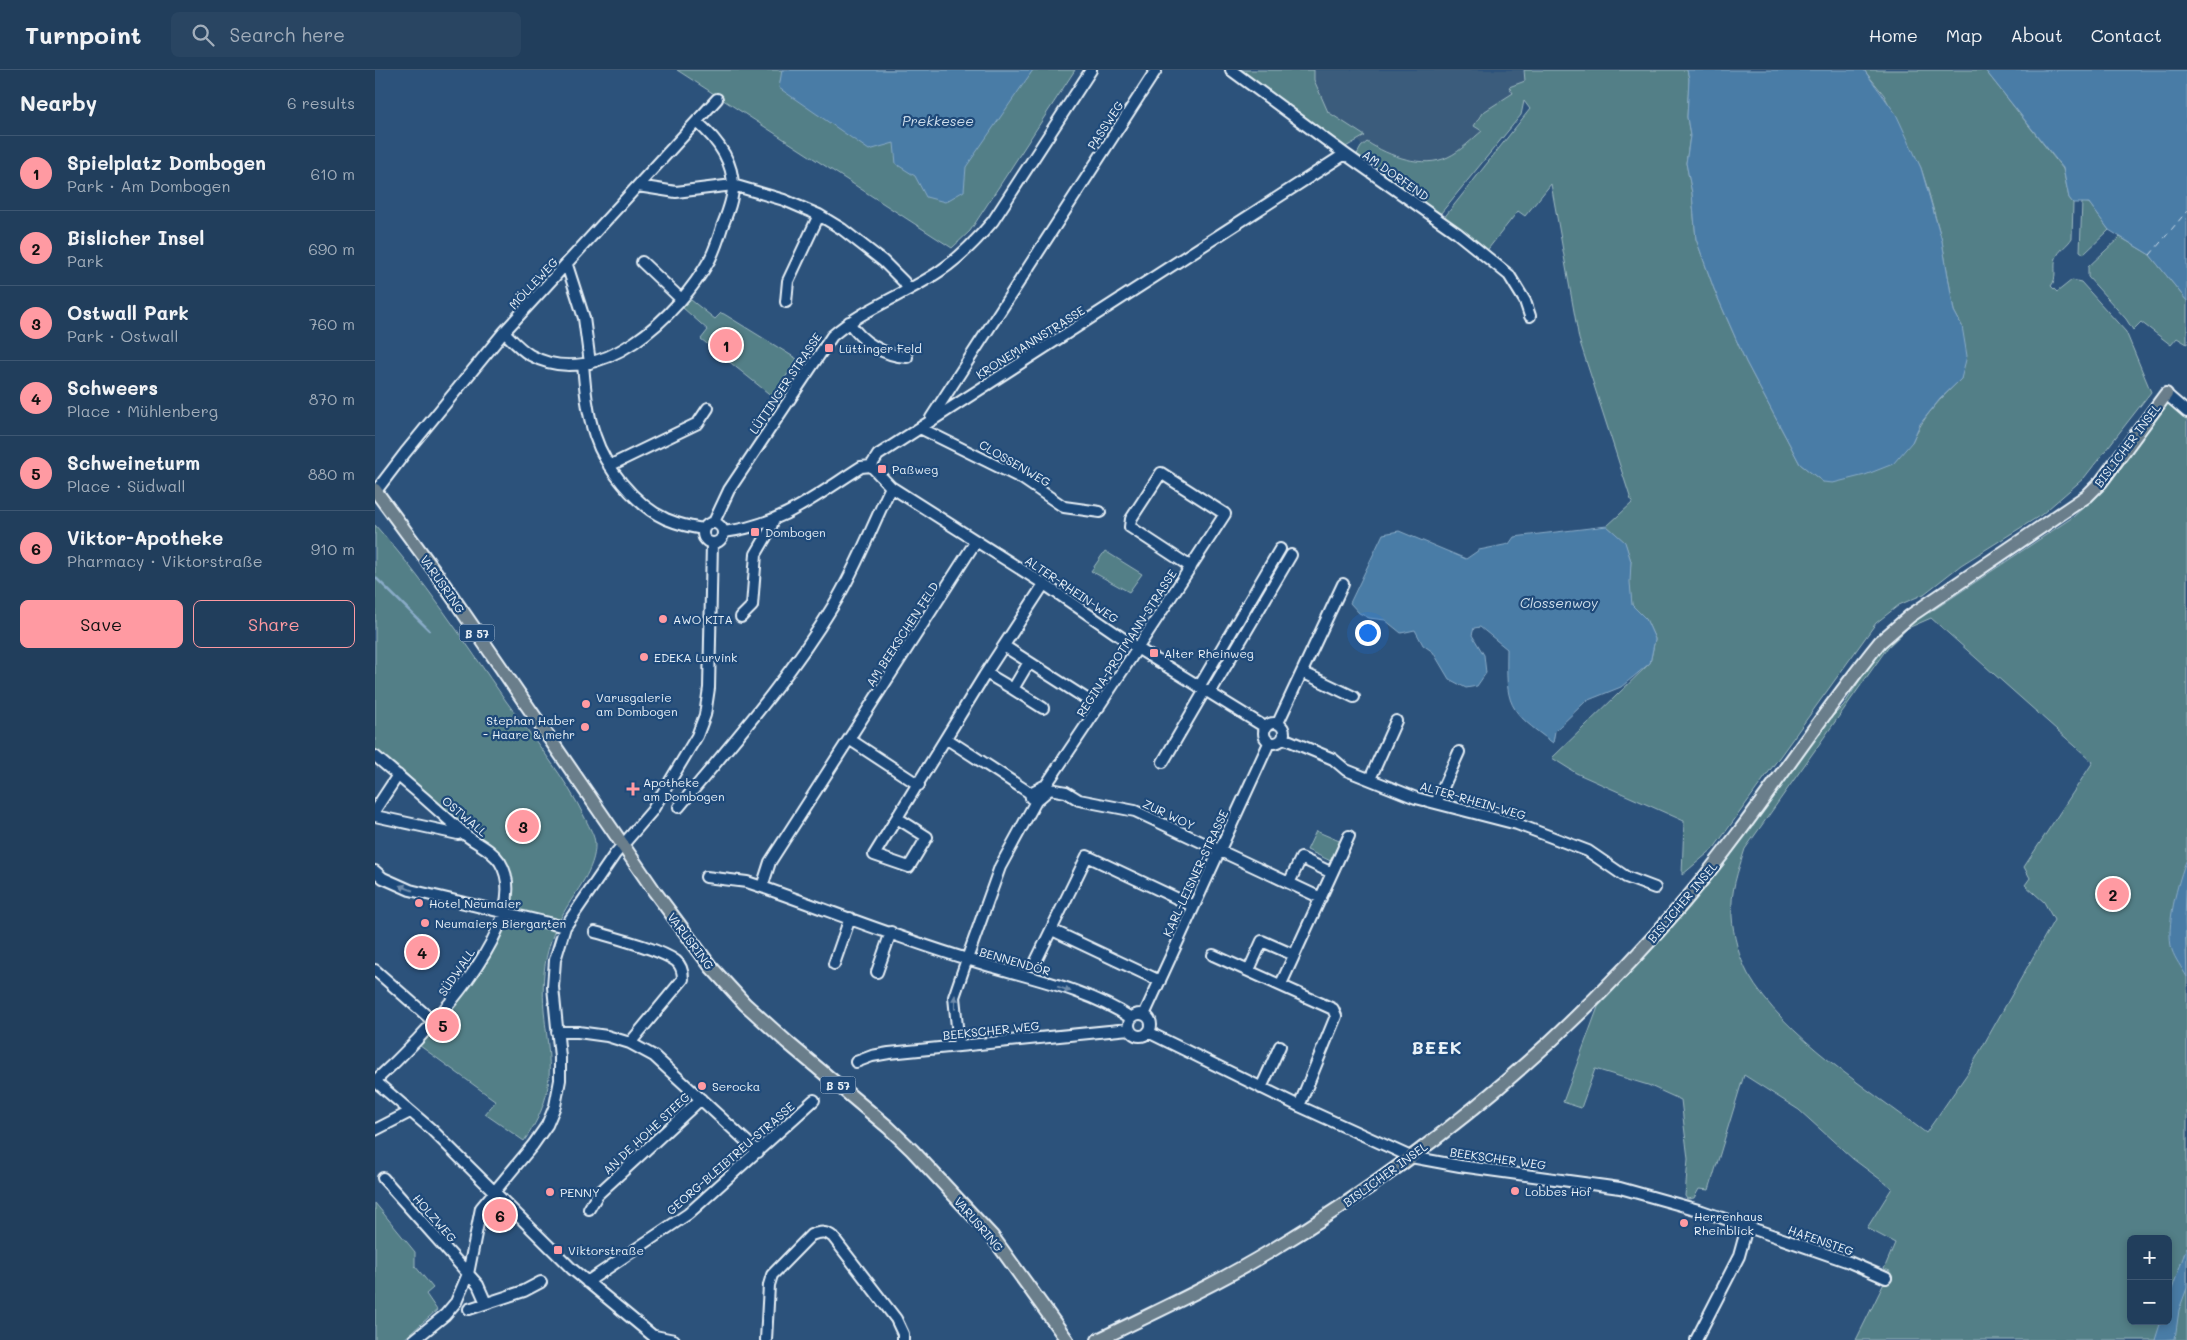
<!DOCTYPE html>
<meta charset="utf-8">
<style>
body{margin:0;font-family:Mali,sans-serif;background:#294562;color:#f1f3f6}
.controls{position:absolute;right:15px;bottom:15px;display:grid;overflow:hidden;border-radius:8px;box-shadow:0 2px 8px #0003}
.controls button{width:45px;height:45px;display:grid;place-items:center;padding:0;border:0;border-bottom:1px solid #3e5772;background:#213e5c;color:#f1f3f6;font:25px sans-serif}
.you{position:absolute;left:992px;top:562px;width:18px;height:18px;margin:-12px;border:4px solid #fff;border-radius:50%;background:#1a73e8;box-shadow:0 0 0 8px #1a73e833}
.badge{display:grid;place-items:center;width:32px;height:32px;border-radius:50%;background:#ff9aa2;color:#111;font-size:16px;font-weight:700}
.pin{position:absolute;translate:-50% -50%;border:2px solid #fff;box-shadow:0 1px 5px #0006}
.list{margin:0;padding:0;list-style:none}
h2{display:flex;justify-content:space-between;align-items:center;height:65px;margin:0;padding:0 20px;font-size:21px}
h2 small{font-size:16px;font-weight:400;color:#a2aebb}
.list li{display:grid;grid-template-columns:32px 1fr auto;gap:15px;align-items:center;box-sizing:border-box;height:75px;padding:0 20px;border-top:1px solid #3e5772}
.list b{display:block;font-size:19px;white-space:nowrap}
.list p{margin:0;font-size:16px;white-space:nowrap;color:#a2aebb}
.list em{font-size:16px;font-style:normal;color:#a2aebb}
.actions{display:flex;gap:10px;padding:15px 20px}
.actions a{flex:1;padding:11px 0;border:1px solid #ff9aa2;border-radius:8px;text-align:center;font-size:18px;color:#ff9aa2}
.actions .main{background:#ff9aa2;color:#111}
.icon{flex:none;width:28px;height:28px;fill:none;stroke:currentColor;stroke-width:2;stroke-linecap:round;stroke-linejoin:round}
.map{position:relative;flex:none;width:1812px;height:1270px;overflow:hidden}
header{display:flex;align-items:center;gap:30px;box-sizing:border-box;height:70px;padding:0 25px;background:#213e5c;border-bottom:1px solid #3e5772}
header strong{font-size:24px}
nav{display:flex;gap:28px;margin-inline-start:auto;font-size:18px}
.search{width:350px;height:45px;background:#294562;display:flex;align-items:center;gap:12px;box-sizing:border-box;padding:0 18px;border-radius:8px;color:#a2aebb;font-size:19px}
main{display:flex}
aside{flex:1;background:#213e5c}
.map>svg:first-child{display:block}
</style>
<header>
<strong>Turnpoint</strong>
<div class="search"><svg class="icon" aria-label="search" viewBox="0 0 24 24"><circle cx="10" cy="10" r="6"/><path d="M15 15l6 6"/></svg>Search here</div>
<nav><a>Home</a><a>Map</a><a>About</a><a>Contact</a></nav>
</header>
<main>
<aside>
<h2>Nearby<small>6 results</small></h2>
<ul class="list">
<li><span class="badge">1</span><div><b>Spielplatz Dombogen</b><p>Park · Am Dombogen</p></div><em>610 m</em></li>
<li><span class="badge">2</span><div><b>Bislicher Insel</b><p>Park</p></div><em>690 m</em></li>
<li><span class="badge">3</span><div><b>Ostwall Park</b><p>Park · Ostwall</p></div><em>760 m</em></li>
<li><span class="badge">4</span><div><b>Schweers</b><p>Place · Mühlenberg</p></div><em>870 m</em></li>
<li><span class="badge">5</span><div><b>Schweineturm</b><p>Place · Südwall</p></div><em>880 m</em></li>
<li><span class="badge">6</span><div><b>Viktor-Apotheke</b><p>Pharmacy · Viktorstraße</p></div><em>910 m</em></li>
</ul>
<div class="actions"><a class="main">Save</a><a>Share</a></div>
</aside>
<div class="map">
<svg width="1812" height="1270" viewBox="0 0 1812 1270">
<rect width="100%" height="100%" fill="#2c527b"/>
<filter id="ink" filterUnits="userSpaceOnUse"><feTurbulence type="fractalNoise" baseFrequency=".02" numOctaves="2"/><feDisplacementMap in="SourceGraphic" scale="10" xChannelSelector="R" yChannelSelector="G"/><feConvolveMatrix kernelMatrix="1 2 1 2 8 2 1 2 1" color-interpolation-filters="sRGB"/></filter>
<g filter="url(#ink)">
<path fill="#3b5b7c" d="M860,0H1148L1152,20L1146,45L1066,143L987,79L985,73Z"/>
<path fill="#527f87" stroke="#9db8c0" fill-rule="evenodd" d="M302,0H700L595,161L577,178Z
M860,0H939V10L953,42L990,66L967,79Z
M1149,0H1312L1314,9L1312,47L1315,66L1311,93L1317,123L1321,169L1339,219L1371,292L1425,394L1448,412L1537,372C1548,346 1566,328 1586,309L1587,256L1579,241L1567,171L1553,120L1546,98L1509,25L1489,0H1610L1688,99L1694,128L1698,133L1697,168C1693,175 1684,180 1681,188C1678,197 1683,208 1676,216L1682,222L1697,210L1706,212L1751,262L1776,322L1709,408L1666,445L1586,495L1549,524L1524,535L1501,553L1339,778L1307,805L1309,751L1201,703L1177,688L1275,593L1280,569L1271,549L1257,535L1254,512L1256,491L1250,473L1232,456L1257,433L1204,269L1176,114L1150,146L1143,141L1110,183L1068,149L1155,39L1149,31L1146,45L1066,143L1060,144L980,88L986,77L992,72C1014,86 1048,99 1073,87C1086,81 1097,69 1107,61L1099,56L1107,43L1138,23L1134,17L1150,11Z
M1707,132L1714,133L1734,160L1709,184L1705,181Z
M1745,167L1775,185L1812,231V274L1802,268L1796,275L1766,252L1758,260L1751,249L1713,207V197Z
M316,230L340,249L346,243L349,244L422,289L398,327L326,269L333,260L308,238Z
M1793,333L1812,346V1270H1481L1515,1201L1509,1199L1520,1173L1492,1158L1517,1118L1478,1089L1424,1040L1369,1005L1334,1120L1324,1119L1319,1128L1312,1129L1310,1126L1313,1089L1306,1030L1273,1015L1220,999L1206,1038L1188,1032L1223,937L1271,885L1365,772L1455,649L1469,635L1504,580L1551,540L1554,543L1698,447L1734,414ZM1556,548L1718,692L1649,797L1655,808L1650,815L1669,832L1679,850L1592,1004L1551,1063C1494,1019 1409,967 1373,904C1364,887 1358,865 1357,846C1355,822 1363,801 1370,779L1513,577L1533,558ZM1756,1169H1793V1251H1756Z
M0,455C49,509 89,571 131,631C159,670 190,706 211,750C214,757 220,766 220,774C221,799 200,822 189,842C178,861 171,882 169,903C163,970 195,1006 149,1071L110,1044L121,1031L41,973L109,884L132,828L125,792L69,745L33,705L0,679Z
M730,481L767,504L754,522L716,501Z
M941,761L969,773L960,793L932,780Z
M0,1133L40,1182V1196L58,1218L51,1224L62,1240L28,1270H0Z"/>
<path fill="#497ca6" stroke="#89abc7" d="M407,0H658L591,97L589,121L570,132L551,127L540,106L521,94L519,73L494,80L404,18Z
M1312,0H1489L1521,44L1546,98L1567,171L1579,241L1587,256L1592,286L1586,309L1565,329L1545,354L1537,372L1518,394L1490,405L1458,413L1448,412L1425,394L1371,292L1339,219L1321,169L1317,123L1311,93L1315,66L1312,47L1314,9Z
M1610,0H1812V231L1775,185L1734,160L1714,133H1698L1694,128L1688,98Z
M1232,456L1250,472L1256,491L1255,512L1257,535L1271,549L1280,569L1275,593L1246,617L1211,631L1180,661L1178,673C1132,639 1131,636 1132,579L1105,557L1099,558L1097,565L1109,585L1111,603L1102,616L1091,618L1074,609L1058,582L1048,575L1040,560L1026,563L1010,550L994,548L984,543L975,533L1008,464L1024,461L1091,489L1104,480L1134,474L1139,467Z
M1812,789L1810,852L1812,907C1807,898 1800,889 1797,880C1790,858 1803,810 1812,789Z
M1812,1176V1218L1804,1240L1800,1269L1780,1270L1786,1251H1793V1231Z"/>
<g fill="none" stroke-linecap="round" stroke-linejoin="round">
<path stroke="#89abc7" stroke-width="2.5" d="M0,507L54,560"/>
<path stroke="#d0dfec" stroke-width="1" stroke-dasharray="6 5" stroke-linecap="butt" d="M1775,185L1812,141"/>
<g stroke="#e8f1f8" stroke-width="14">
<path id="minor" d="M856,0L970,84L1082,163L1134,205L1150,231L1155,246
M263,116L301,122L358,115L409,130L444,145L467,159L508,191L529,212L533,219
M267,192L306,229
M192,195L209,248L215,293
M411,232L413,211L444,145
M474,252C486,272 510,286 532,287
M129,262C137,270 146,280 155,285C224,323 304,245 335,189C340,179 344,167 347,157C352,144 358,130 358,117C358,90 342,69 322,52
M208,294C210,318 212,343 220,366C230,397 260,435 291,449C303,454 315,457 328,459
M1791,324L1812,342
M556,348L781,0
M545,358L648,409L689,437L725,442
M234,396L323,353L333,338
M496,396L503,385L970,84
M496,396L516,417L669,514L762,578L890,657
M1,421L30,383L129,262L342,29
M339,452L354,420L457,266C489,238 530,225 565,201C586,187 602,170 618,151L716,0
M328 463a10 10 0 1 1 20 0a10 10 0 1 1-20 0Z
M349,462C406,455 439,427 486,397L496,396
M366,547L377,536L381,484L395,460L398,451
M629,576L724,637
M927,602L979,627
M611,603L638,619L654,592
M824,617L905,479
M638,619L668,638
M835,623L916,485
M889 663a10 10 0 1 1 20 0a10 10 0 1 1-20 0Z
M903,653L968,514
M908,668L958,689L971,700L1041,728L1142,754L1213,781L1251,807L1280,818
M474,669L544,715
M572,669L655,723
M0,686C31,712 62,739 92,766C103,774 117,780 125,792C163,853 41,974 0,1011
M788,692L830,620
M995,709L1021,651
M671,715C732,625 791,535 850,444L786,403L756,449L755,457L816,497
M675,719L691,722L704,730L760,741L946,828
M1061,733L1084,682
M304,737C358,672 414,609 458,536C481,499 497,456 516,417
M0,740L23,705
M0,746L83,764
M522,748L552,767L534,797L499,785L609,606L669,514
M0,801L8,808L35,820L190,857
M331,807L372,812L387,817C455,841 523,868 592,889C644,906 710,917 756,948
M914,813L926,788L957,803
M387,817L395,792L601,471
M677,860L785,911
M220,862C241,868 285,879 301,891C307,896 308,902 308,909L255,973
M838,885L958,939L961,946L924,1036
M661,891L712,786L818,836
M459,894L475,848
M0,900L60,953
M874,900L887,871L919,885
M502,902L516,862
M906,914L974,766
M754 955a11 11 0 1 1 22 0a11 11 0 1 1-22 0Z
M769,945L894,673
M182,962H203L232,966L255,973L279,986L383,1082
M773,962L924,1036L1036,1087L1085,1096L1245,1118L1327,1141L1474,1192L1511,1208
M584,976L579,927L592,889L625,797L661,731L675,719L671,715L655,723L656,728L661,731
M481,992L497,986L514,983L754,959
M0,1011L56,1059L197,1199L283,1270
M886,1018L905,976
M0,1060L35,1042
M8,1108L103,1215L111,1233
M214,1139L223,1124L326,1029
M212,1212L313,1144L439,1030
M94,1239L149,1221L166,1212
M280,1266L299,1270
M39,1270L70,1245L81,1232L93,1204L106,1138L158,1075L172,1055L180,1036L185,1010V987L178,917L180,890L190,857L240,784L277,741L322,666L330,645L334,618L337,473
M391,1270L394,1215L397,1205L436,1165C445,1162 451,1161 458,1167L521,1249L528,1264V1270
M1321,1270L1364,1186L1372,1157"/>
</g>
<g stroke="#e8f1f8" stroke-width="16">
<path id="major" d="M0,420L59,500L280,822L336,897L370,934L413,973L513,1057L537,1080L617,1166L692,1270
M723,1270C781,1242 839,1215 894,1182C1050,1088 1191,971 1309,832C1379,749 1437,656 1505,572L1535,546L1712,426L1726,412L1791,324"/>
</g>
<use href="#minor" stroke="#1f4a7a" stroke-width="10"/>
<use href="#major" stroke="#6b7e8b" stroke-width="12"/>
</g>
<defs><path id="oneway-solid" d="M-6-.8H1V-3.2L6.5 0L1 3.2V.8H-6Z" transform="scale(1.25)"/></defs>
<g fill="#6f8dac">
<use href="#oneway-solid" transform="translate(31 818) rotate(-159)"/>
<use href="#oneway-solid" transform="translate(689 919) rotate(20)"/>
<use href="#oneway-solid" transform="translate(580 932) rotate(-90)"/>
</g>
</g>
<g fill="#ff9aa2" stroke="#1f4a7a" stroke-width="2">
<rect x="449" y="273" width="10" height="10" rx="2.5"/>
<rect x="502" y="394" width="10" height="10" rx="2.5"/>
<rect x="375" y="457" width="10" height="10" rx="2.5"/>
<circle cx="288" cy="549" r="5"/>
<rect x="774" y="578" width="10" height="10" rx="2.5"/>
<circle cx="269" cy="587" r="5"/>
<circle cx="211" cy="634" r="5"/>
<circle cx="210" cy="657" r="5"/>
<path d="M255.5 711.5h5v5h5v5h-5v5h-5v-5h-5v-5h5z"/>
<circle cx="44" cy="833" r="5"/>
<circle cx="50" cy="853" r="5"/>
<circle cx="327" cy="1016" r="5"/>
<circle cx="1140" cy="1121" r="5"/>
<circle cx="175" cy="1122" r="5"/>
<circle cx="1309" cy="1153" r="5"/>
<rect x="178" y="1175" width="10" height="10" rx="2.5"/>
</g>
<g text-anchor="middle" dominant-baseline="central" stroke-width="4.5" stroke-linejoin="round" paint-order="stroke">
<g fill="#1f4a7a" stroke="#acbfd2" stroke-width="1">
<rect x="84.5" y="554.5" width="35" height="17" rx="4"/>
<rect x="445.5" y="1006.5" width="35" height="17" rx="4"/>
</g>
<g font-size="11" font-weight="bold" fill="#e8f1f8">
<text x="102" y="563">B 57</text>
<text x="463" y="1015">B 57</text>
</g>
<g font-size="12" fill="#e8f1f8" stroke="#1f4a7a">
<text transform="translate(730 55) rotate(-57)">PASSWEG</text>
<text transform="translate(1021 105) rotate(35)">AM DORFEND</text>
<text transform="translate(158 213) rotate(-47)">MÖLLEWEG</text>
<text transform="translate(655 272) rotate(-32)">KRONEMANNSTRASSE</text>
<text transform="translate(410 313) rotate(-56)">LÜTTINGER STRASSE</text>
<text transform="translate(1752 375) rotate(-53)">BISLICHER INSEL</text>
<text transform="translate(640 393) rotate(30)">CLOSSENWEG</text>
<text transform="translate(68 514) rotate(55)">VARUSRING</text>
<text transform="translate(697 519) rotate(34)">ALTER-RHEIN-WEG</text>
<text transform="translate(527 564) rotate(-57)">AM BEEKSCHEN FELD</text>
<text transform="translate(751 573) rotate(-57)">REGINA-PROTMANN-STRASSE</text>
<text transform="translate(1098 730) rotate(16)">ALTER-RHEIN-WEG</text>
<text transform="translate(794 744) rotate(25)">ZUR WOY</text>
<text transform="translate(90 746) rotate(40)">OSTWALL</text>
<text transform="translate(820 803) rotate(-65)">KARL-LEISNER-STRASSE</text>
<text transform="translate(1307 832) rotate(-50)">BISLICHER INSEL</text>
<text transform="translate(316 871) rotate(53)">VARUSRING</text>
<text transform="translate(640 891) rotate(16)">BENNENDÖR</text>
<text transform="translate(81 902) rotate(-56)">SÜDWALL</text>
<text transform="translate(616 960) rotate(-6)">BEEKSCHER WEG</text>
<text transform="translate(271 1063) rotate(-43)">AN DE HOHE STEEG</text>
<text transform="translate(355 1088) rotate(-41)">GEORG-BLEIBTREU-STRASSE</text>
<text transform="translate(1123 1088) rotate(8)">BEEKSCHER WEG</text>
<text transform="translate(1010 1104) rotate(-36)">BISLICHER INSEL</text>
<text transform="translate(60 1148) rotate(49)">HOLZWEG</text>
<text transform="translate(604 1154) rotate(49)">VARUSRING</text>
<text transform="translate(1446 1170) rotate(19)">HAFENSTEG</text>
</g>
<g font-size="12" fill="#e8f1f8" stroke="#1f4a7a" text-anchor="start">
<text x="464" y="278">Lüttinger Feld</text>
<text x="517" y="399">Paßweg</text>
<text x="390" y="462">Dombogen</text>
<text x="298" y="549">AWO KITA</text>
<text x="789" y="583">Alter Rheinweg</text>
<text x="279" y="587">EDEKA Lurvink</text>
<text x="221" y="627">Varusgalerie<tspan x="221" dy="14">am Dombogen</tspan></text>
<text x="200" y="650" text-anchor="end">Stephan Haber<tspan x="200" dy="14">- Haare &amp; mehr</tspan></text>
<text x="268" y="712">Apotheke<tspan x="268" dy="14">am Dombogen</tspan></text>
<text x="54" y="833">Hotel Neumaier</text>
<text x="60" y="853">Neumaiers Biergarten</text>
<text x="337" y="1016">Serocka</text>
<text x="1150" y="1121">Lobbes Hof</text>
<text x="185" y="1122">PENNY</text>
<text x="1319" y="1146">Herrenhaus<tspan x="1319" dy="14">Rheinblick</tspan></text>
<text x="193" y="1180">Viktorstraße</text>
</g>
<g font-size="14" font-style="italic" fill="#d0dfec" stroke="#1f4a7a">
<text x="563" y="50">Prekkesee</text>
<text x="1184" y="532">Clossenwoy</text>
</g>
<g font-size="18" font-weight="bold" letter-spacing="1" fill="#e8f1f8" stroke="#1f4a7a">
<text x="1062" y="977">BEEK</text>
</g>
</g>
</svg>
<div class="controls">
<button>+</button>
<button>−</button>
</div>
<div class="you"></div>
<div class="pin badge" style="left:351px;top:275px">1</div>
<div class="pin badge" style="left:1738px;top:824px">2</div>
<div class="pin badge" style="left:148px;top:756px">3</div>
<div class="pin badge" style="left:47px;top:882px">4</div>
<div class="pin badge" style="left:68px;top:955px">5</div>
<div class="pin badge" style="left:125px;top:1145px">6</div>
</div>
</main>
